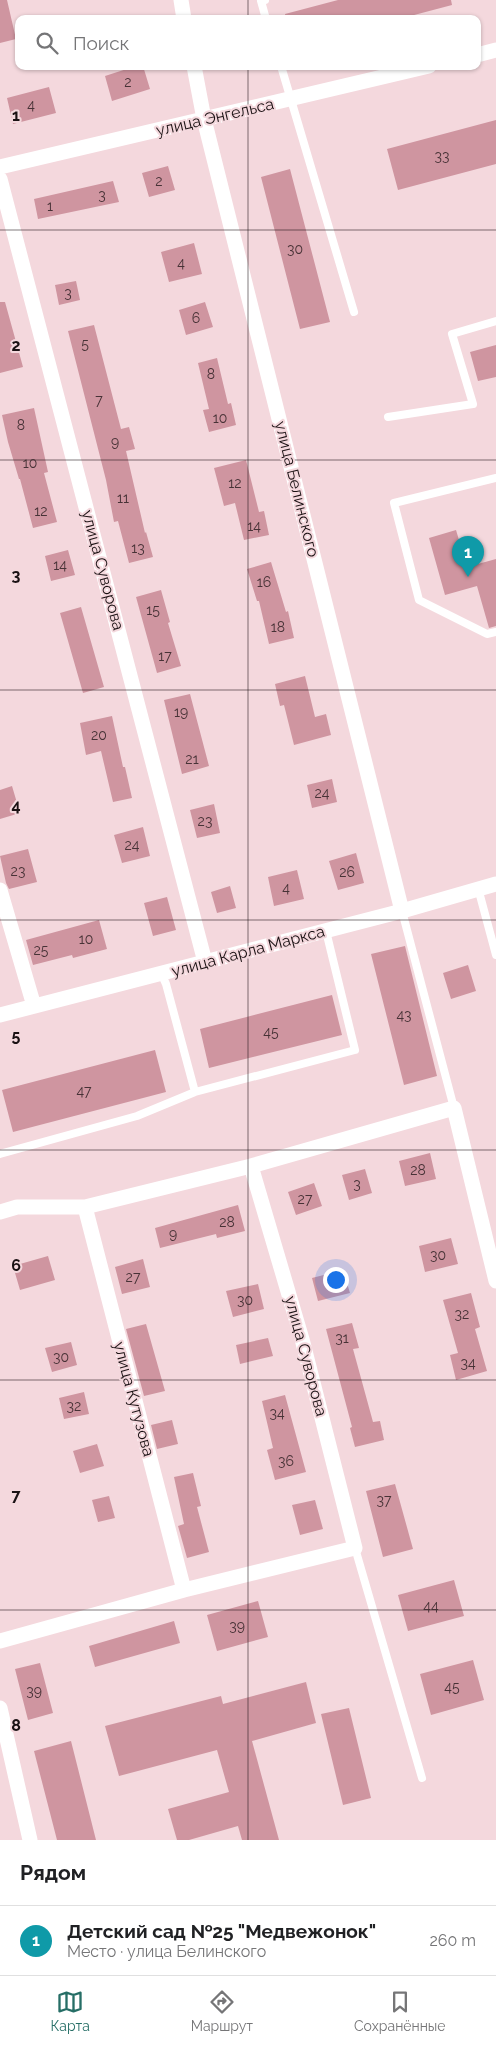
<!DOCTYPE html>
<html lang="ru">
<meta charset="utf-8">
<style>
body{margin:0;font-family:Raleway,sans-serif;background:#f2f2f2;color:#202124}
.you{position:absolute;left:335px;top:1279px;width:18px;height:18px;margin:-12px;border:4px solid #fff;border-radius:50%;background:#1a73e8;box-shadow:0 0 0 8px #1a73e833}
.badge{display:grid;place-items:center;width:32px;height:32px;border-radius:50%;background:#266e66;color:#fff;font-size:16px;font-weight:700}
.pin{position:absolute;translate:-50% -41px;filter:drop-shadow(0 1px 2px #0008)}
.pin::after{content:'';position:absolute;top:26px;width:18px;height:15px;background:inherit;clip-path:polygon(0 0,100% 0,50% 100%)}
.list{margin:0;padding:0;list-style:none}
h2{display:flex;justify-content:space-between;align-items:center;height:65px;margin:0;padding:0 20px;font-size:21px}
h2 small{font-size:16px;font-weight:400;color:#757577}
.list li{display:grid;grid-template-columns:32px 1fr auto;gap:15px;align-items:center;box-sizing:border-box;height:70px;padding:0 20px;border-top:1px solid #e0e0e0}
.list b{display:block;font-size:19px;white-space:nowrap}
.list p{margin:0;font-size:16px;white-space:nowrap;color:#757577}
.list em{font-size:16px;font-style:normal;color:#757577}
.icon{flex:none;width:28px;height:28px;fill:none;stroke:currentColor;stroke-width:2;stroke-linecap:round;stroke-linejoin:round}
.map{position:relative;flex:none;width:496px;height:1840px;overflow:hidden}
.search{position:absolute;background:#fff;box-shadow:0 1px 4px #0004;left:15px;right:15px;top:15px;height:55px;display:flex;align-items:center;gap:12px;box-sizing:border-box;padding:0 18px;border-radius:10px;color:#757577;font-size:19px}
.sheet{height:135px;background:#fff}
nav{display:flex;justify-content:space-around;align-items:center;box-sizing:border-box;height:70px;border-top:1px solid #e0e0e0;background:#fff;font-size:14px;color:#757577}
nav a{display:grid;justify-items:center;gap:2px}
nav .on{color:#266e66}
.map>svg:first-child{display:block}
</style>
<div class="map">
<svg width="496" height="1840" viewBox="0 0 496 1840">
<rect width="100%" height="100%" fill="#f4d8dd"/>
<path fill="#cf95a0" d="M0,0H7L16,39L0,43Z
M338,0H451L452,5L399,19H286L285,14Z
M136,66H143L150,89L112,101L105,76Z
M49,87L56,113L13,124L7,98Z
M496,120V164L398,190L387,149Z
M168,166L175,190L149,197L142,173Z
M290,169L330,322L300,329L261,177Z
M113,181L119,202L38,219L34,199Z
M194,243L202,274L169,282L161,252Z
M76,281L80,300L59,305L55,285Z
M0,302H5L23,367L0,373Z
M205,302L213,327L186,335L179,310Z
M94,325L121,429L129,427L135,449L126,451L145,533L146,532L153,557L129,563L118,521L114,522L106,480L68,331Z
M496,345V377L478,381L470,352Z
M217,358L228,404L231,403L236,425L209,432L203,410L209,409L198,363Z
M34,408L48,472L44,473L57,522L33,528L20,479H19L8,442L2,415Z
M246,460L259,512L264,511L269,535L244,540L235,503L224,506L214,468Z
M456,530L467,567L496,559V626L489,628L477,586L445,595L429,538Z
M68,550L75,575L51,581L45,556Z
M271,562L286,612L288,611L294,638L269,644L259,601H257L247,569Z
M161,590L170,622L168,623L181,666L157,673L136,597Z
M81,607L104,687L83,693L60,613Z
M305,676L315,717L326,714L331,735L294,745L284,705L280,706L275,684Z
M190,694L209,766L182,774L164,700Z
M112,716L123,767H125L132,798L113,802L101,751L86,755L80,723Z
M332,779L337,802L312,808L307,785Z
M12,786L20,813L0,819V790Z
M214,804L220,833L197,838L190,810Z
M143,827L150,856L122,863L114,835Z
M28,849L37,882L9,889L6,883L0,856Z
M356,853L364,883L338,890L329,861Z
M297,870L304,899L274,906L268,877Z
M230,886L236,908L217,913L211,892Z
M167,897L176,930L153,936L144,903Z
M99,920L107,949L73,958L72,955L33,965L26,940Z
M405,946L437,1076L404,1085L371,954Z
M468,965L476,991L451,999L443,973Z
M332,995L342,1035L209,1068L200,1029Z
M155,1050L166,1092L13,1132L2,1090Z
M430,1153L436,1179L405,1186L399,1161Z
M365,1169L372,1193L349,1200L342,1175Z
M314,1183L322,1206L296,1215L288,1192Z
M238,1205L245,1231L217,1238L216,1234L160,1248L155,1228Z
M451,1238L458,1264L425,1272L419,1246Z
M48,1256L55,1280L20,1290L13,1266Z
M143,1259L150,1287L122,1294L115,1267Z
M343,1270L350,1293L318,1301L312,1278Z
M258,1284L264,1309L233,1317L226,1291Z
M471,1293L480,1327L475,1329L487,1371L456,1380L450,1355L458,1353L443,1300Z
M352,1323L359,1348L353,1349L373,1422L380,1421L384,1440L355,1447L350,1428L352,1427L326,1329Z
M146,1324L165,1391L144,1396L126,1329Z
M268,1338L273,1356L240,1364L236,1345Z
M71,1342L77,1365L52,1372L45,1348Z
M84,1392L89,1414L64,1419L59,1398Z
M285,1395L306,1472L275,1480L267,1450L273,1448L262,1401Z
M172,1420L178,1444L157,1449L151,1425Z
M97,1444L104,1466L80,1473L73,1451Z
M193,1473L201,1506L197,1507L209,1552L187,1558L178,1526L184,1524L174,1477Z
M395,1484L413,1549L383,1557L366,1491Z
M109,1496L115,1518L98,1522L92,1500Z
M315,1500L323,1529L300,1535L292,1505Z
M454,1580L464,1616L408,1631L398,1595Z
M258,1601L268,1637L217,1651L207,1615Z
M174,1621L180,1643L95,1667L89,1646Z
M473,1660L484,1700L431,1715L420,1674Z
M40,1663L53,1713L28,1720L15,1669Z
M306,1682L316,1723L252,1741L279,1840H242L238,1826L189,1840H177L168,1809L229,1792L217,1750L119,1776L105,1726L221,1696L223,1704Z
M349,1708L371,1798L343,1805L321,1714Z
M71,1741L96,1840H57L34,1751Z"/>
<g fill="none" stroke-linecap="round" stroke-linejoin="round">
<path stroke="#fff" stroke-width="8" d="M265,0L261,1L266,19
M281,66L354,312
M388,417L473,404L452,334L496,321
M496,478L394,503L419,600L487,634L496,632
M478,888L496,955
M402,911L454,1108
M161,973L166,984L195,1092L355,1050L326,931
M0,1154L137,1116L195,1092
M355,1548L422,1778"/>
<path stroke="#fff" stroke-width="15" d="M181,0L184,19
M477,55L496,50
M194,66L204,119L402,911
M0,167L429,66
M0,179L205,962
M0,890L34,1006
M0,1015L402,911L496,884
M85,1207L184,1590
M0,1212L17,1207H85L251,1166L454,1108L496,1281
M0,1641L184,1590L355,1548L302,1339L251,1166
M0,1708L30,1840"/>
</g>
<path fill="none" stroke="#1a1113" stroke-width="1" stroke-opacity="0.55" d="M248,0V19M248,66V1840M0,230H496M0,460H496M0,690H496M0,920H496M0,1150H496M0,1380H496M0,1610H496"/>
<g text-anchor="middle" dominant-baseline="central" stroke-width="4" stroke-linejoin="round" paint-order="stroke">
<g font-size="14" fill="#473236">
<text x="128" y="82">2</text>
<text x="31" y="105">4</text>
<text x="442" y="156">33</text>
<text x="159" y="181">2</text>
<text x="102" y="195">3</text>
<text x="50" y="206">1</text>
<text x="295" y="249">30</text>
<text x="181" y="263">4</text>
<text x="68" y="293">3</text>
<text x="196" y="318">6</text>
<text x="85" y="344">5</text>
<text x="211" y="374">8</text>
<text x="99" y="400">7</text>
<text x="220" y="418">10</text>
<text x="21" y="425">8</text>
<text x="115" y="442">9</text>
<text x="30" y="463">10</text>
<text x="235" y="483">12</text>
<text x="123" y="498">11</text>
<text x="41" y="511">12</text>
<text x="254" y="526">14</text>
<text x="138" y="548">13</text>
<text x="60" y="565">14</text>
<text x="264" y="582">16</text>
<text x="153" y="610">15</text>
<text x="278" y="627">18</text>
<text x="165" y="656">17</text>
<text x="181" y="712">19</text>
<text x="99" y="735">20</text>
<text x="192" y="759">21</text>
<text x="322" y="793">24</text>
<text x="205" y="821">23</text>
<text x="132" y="845">24</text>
<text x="18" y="871">23</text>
<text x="347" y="872">26</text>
<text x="286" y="888">4</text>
<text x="86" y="939">10</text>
<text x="41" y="950">25</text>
<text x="404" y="1015">43</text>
<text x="271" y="1032">45</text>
<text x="84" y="1091">47</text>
<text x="418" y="1170">28</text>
<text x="357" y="1184">3</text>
<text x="305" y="1199">27</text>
<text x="227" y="1222">28</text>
<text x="173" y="1234">9</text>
<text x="438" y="1255">30</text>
<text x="133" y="1277">27</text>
<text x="245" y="1300">30</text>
<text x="462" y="1314">32</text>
<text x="342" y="1338">31</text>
<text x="61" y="1357">30</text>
<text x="468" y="1363">34</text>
<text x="74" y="1406">32</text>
<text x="277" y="1413">34</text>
<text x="286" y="1461">36</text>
<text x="384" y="1500">37</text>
<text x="431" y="1606">44</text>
<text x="237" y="1626">39</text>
<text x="452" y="1687">45</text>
<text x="34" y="1691">39</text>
</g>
<g font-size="16" fill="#1a1113" stroke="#f4d8dd">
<text transform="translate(215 117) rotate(-13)">улица Энгельса</text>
<text transform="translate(297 489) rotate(76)">улица Белинского</text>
<text transform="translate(103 570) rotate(75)">улица Суворова</text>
<text transform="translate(248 951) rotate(-15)">улица Карла Маркса</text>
<text transform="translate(306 1356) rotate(75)">улица Суворова</text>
<text transform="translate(134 1399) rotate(75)">улица Кутузова</text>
</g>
</g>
<g font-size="16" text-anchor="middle" font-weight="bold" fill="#1a1113" stroke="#f4d8dd" stroke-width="4" stroke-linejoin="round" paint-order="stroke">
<text x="16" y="121">1</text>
<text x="16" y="351">2</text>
<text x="16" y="581">3</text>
<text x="16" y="811">4</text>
<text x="16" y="1041">5</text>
<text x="16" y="1271">6</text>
<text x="16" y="1501">7</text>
<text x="16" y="1731">8</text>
</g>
</svg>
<div class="you"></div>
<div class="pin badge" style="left:468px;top:577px;background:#0f9aa8">1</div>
<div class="search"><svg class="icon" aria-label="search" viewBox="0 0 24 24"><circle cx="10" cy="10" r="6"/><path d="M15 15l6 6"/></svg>Поиск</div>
</div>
<section class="sheet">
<h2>Рядом<small></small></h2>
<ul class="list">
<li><span class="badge" style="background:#0f9aa8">1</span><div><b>Детский сад №25 &quot;Медвежонок&quot;</b><p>Место · улица Белинского</p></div><em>260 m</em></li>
</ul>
</section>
<nav>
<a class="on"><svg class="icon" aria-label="map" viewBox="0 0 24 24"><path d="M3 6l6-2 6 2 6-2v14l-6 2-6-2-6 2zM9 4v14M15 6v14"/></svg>Карта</a>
<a><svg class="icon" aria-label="directions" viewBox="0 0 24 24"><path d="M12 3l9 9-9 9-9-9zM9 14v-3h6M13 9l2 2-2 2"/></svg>Маршрут</a>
<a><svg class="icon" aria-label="saved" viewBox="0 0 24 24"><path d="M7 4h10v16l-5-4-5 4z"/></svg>Сохранённые</a>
</nav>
